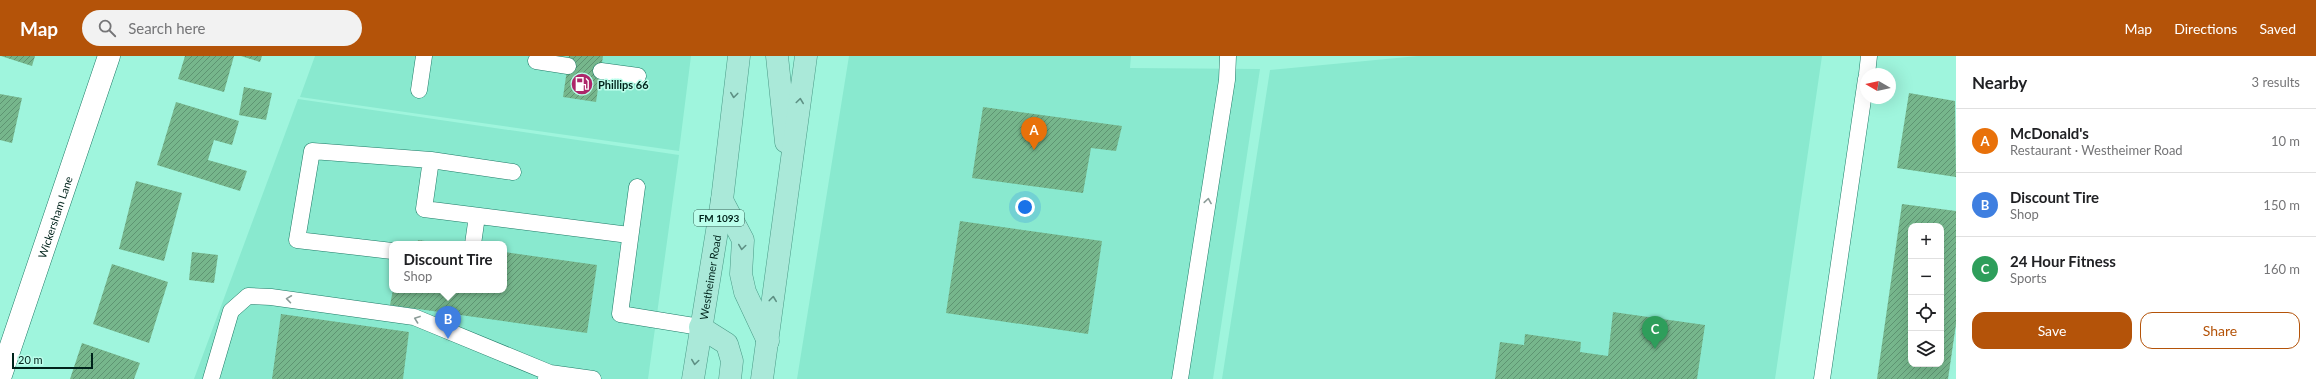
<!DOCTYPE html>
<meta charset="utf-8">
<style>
body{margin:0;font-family:Lato,sans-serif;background:#f2f2f2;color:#202124}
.controls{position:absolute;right:12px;bottom:12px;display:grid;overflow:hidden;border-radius:8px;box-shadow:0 4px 16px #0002}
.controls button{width:36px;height:36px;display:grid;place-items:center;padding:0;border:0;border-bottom:1px solid #e0e0e0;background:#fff;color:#202124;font:20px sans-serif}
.compass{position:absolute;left:1860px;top:12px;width:36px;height:36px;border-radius:50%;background:#fff;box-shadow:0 4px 16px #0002;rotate:279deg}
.scale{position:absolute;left:12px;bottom:10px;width:81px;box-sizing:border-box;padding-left:4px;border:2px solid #00231b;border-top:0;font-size:11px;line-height:14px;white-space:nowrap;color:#00231b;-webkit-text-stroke:3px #bbfeeb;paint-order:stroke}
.you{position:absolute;left:1025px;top:151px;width:14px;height:14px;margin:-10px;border:3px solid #fff;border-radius:50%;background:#1a73e8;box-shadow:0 0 0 6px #1a73e833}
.badge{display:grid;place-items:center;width:26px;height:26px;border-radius:50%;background:#b45309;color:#fff;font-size:13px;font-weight:700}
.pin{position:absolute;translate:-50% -33px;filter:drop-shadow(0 1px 2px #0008)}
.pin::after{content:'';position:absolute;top:21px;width:14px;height:12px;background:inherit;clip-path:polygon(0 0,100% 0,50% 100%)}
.popup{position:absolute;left:389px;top:185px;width:118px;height:52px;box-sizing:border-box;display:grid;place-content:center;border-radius:8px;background:#fff;filter:drop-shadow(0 1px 3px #0005);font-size:13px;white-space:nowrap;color:#757577}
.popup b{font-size:15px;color:#202124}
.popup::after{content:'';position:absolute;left:50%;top:100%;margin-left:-8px;border:8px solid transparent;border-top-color:#fff}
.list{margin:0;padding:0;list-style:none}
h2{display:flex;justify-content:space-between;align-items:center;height:52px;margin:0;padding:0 16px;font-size:17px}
h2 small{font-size:13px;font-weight:400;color:#757577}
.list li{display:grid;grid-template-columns:26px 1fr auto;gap:12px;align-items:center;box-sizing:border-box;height:64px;padding:0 16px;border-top:1px solid #e0e0e0}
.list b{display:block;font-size:15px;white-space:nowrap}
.list p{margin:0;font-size:13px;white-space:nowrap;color:#757577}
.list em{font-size:13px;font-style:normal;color:#757577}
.actions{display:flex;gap:8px;padding:12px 16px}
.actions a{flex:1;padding:9px 0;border:1px solid #b45309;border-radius:12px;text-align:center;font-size:14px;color:#b45309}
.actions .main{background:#b45309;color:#fff}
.icon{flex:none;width:22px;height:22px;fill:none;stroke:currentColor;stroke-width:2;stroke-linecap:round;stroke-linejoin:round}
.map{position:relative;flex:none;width:1956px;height:323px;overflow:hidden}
header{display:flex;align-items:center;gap:24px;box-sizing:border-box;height:56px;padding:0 20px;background:#b45309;color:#fff}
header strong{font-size:19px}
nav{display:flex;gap:22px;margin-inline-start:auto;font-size:14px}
.search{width:280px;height:36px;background:#f2f2f2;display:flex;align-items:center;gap:10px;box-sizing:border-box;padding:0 14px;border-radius:22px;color:#757577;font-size:15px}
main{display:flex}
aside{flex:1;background:#fff}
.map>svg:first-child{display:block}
</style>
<header>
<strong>Map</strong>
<div class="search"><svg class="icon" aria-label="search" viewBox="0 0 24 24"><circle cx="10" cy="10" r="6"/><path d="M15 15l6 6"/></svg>Search here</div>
<nav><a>Map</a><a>Directions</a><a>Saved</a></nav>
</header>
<main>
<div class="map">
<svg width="1956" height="323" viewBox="0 0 1956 323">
<defs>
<pattern id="building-hatch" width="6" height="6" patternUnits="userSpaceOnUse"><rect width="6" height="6" fill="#76b68c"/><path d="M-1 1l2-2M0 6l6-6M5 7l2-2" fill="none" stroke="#5e9472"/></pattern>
</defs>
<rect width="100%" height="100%" fill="#9ff5dd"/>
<path fill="#89e9cf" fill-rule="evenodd" d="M315,0H691L679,95L300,41Z
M849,0H1131L1130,12L1260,13L1213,323H797Z
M1418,0H1822L1775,323H1222L1270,14Z
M298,43L679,99L648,323H194ZM392,188H504V234H392Z"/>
<path fill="url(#building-hatch)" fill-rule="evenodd" d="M1,0H35L32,10Z
M185,0H234L224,36L178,23Z
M241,0H262L260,6Z
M569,0H603L596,46L563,41Z
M244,31L272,37L266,64L239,59Z
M1909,37L1955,45L1956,121L1897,112Z
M0,38L22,42L12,87L0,84Z
M176,46L239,65L232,89L214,84L208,104L247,115L240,135L157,109Z
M983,51L1122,70L1116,95L1091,92L1083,137L972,122Z
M136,125L182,137L164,205L119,193Z
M1902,148L1956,155V268L1948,323H1877ZM1911,170H1941V308H1911Z
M960,165L1102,185L1088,278L946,257Z
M418,184L439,187V188H417Z
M192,196L218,199L214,227L189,224Z
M504,196L597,209L587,277L390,249L393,234H504Z
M112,208L168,226L149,287L93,268Z
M1613,256L1705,269L1697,323H1495L1500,286L1524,289L1525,278L1581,286L1580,296L1608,300Z
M281,258L409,276L403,323H272Z
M82,287L140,307L134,323H70Z"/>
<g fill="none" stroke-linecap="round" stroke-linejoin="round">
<g stroke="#1e7b67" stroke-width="17">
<path id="lane" d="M536,5L568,10
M601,15L638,20
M1867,18L1869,0
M419,34L424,0
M513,116L431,104L424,153L629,179
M637,131L620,258L700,271
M473,188L477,160
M392,195L297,184L312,95L431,104
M211,323L231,255L248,240L271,241L414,261L550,317
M546,323L550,317L593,323
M1180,323L1227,24L1228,0
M1822,323L1866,23"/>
</g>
<g stroke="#1e7b67" stroke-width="23">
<g id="street">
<path id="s1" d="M0,322L109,0"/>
</g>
</g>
<g stroke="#499a86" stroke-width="23">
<g id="primary">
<path d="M777,0L786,86"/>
<path d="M722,144L743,184L741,218L745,236L768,285"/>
<path d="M700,271L727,288L732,305L730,323"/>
<path id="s2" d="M693,323L722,144L739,0"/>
<path d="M762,323L806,0"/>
</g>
</g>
<use href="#lane" stroke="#fff" stroke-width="16"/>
<use href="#street" stroke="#fff" stroke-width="22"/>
<use href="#primary" stroke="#aae9d9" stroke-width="22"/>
</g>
<defs><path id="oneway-chevron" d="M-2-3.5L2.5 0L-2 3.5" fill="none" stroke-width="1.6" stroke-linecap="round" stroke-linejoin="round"/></defs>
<g stroke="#5e9084">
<use href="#oneway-chevron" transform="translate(734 39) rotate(97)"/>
<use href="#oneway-chevron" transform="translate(800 45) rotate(-82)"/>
<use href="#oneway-chevron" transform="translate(742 191) rotate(98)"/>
<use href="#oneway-chevron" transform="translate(773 243) rotate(-83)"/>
<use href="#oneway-chevron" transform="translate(695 306) rotate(98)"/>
</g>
<g stroke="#8c9c98">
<use href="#oneway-chevron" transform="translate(1208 145) rotate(-81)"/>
<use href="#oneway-chevron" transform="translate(289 243) rotate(-172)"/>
<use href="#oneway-chevron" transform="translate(417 263) rotate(-160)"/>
</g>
<defs>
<g id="fuel-disc" transform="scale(1.15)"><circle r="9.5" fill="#ad266a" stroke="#bbfeeb"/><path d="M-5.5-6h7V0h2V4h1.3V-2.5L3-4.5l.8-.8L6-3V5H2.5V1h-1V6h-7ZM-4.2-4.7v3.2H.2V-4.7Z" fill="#fff"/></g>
</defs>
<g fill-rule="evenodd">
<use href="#fuel-disc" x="582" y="28"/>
</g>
<g text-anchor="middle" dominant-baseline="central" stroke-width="3" stroke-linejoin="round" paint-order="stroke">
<rect fill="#bbfeeb" stroke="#386559" stroke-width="1" x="694" y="154" width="50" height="16" rx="3"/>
<g font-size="10" font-weight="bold" fill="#00231b">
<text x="719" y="162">FM 1093</text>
</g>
<g font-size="11" font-weight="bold" fill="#00231b" stroke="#bbfeeb" text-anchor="start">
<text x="598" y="28">Phillips 66</text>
</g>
<g font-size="11" fill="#00231b" stroke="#bbfeeb">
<text stroke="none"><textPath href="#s1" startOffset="170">Wickersham Lane</textPath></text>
<text stroke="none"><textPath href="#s2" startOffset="103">Westheimer Road</textPath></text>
</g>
</g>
</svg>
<div class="controls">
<button>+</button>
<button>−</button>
<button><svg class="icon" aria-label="locate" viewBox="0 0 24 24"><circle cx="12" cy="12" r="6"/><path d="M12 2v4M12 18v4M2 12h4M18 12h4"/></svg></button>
<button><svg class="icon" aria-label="layers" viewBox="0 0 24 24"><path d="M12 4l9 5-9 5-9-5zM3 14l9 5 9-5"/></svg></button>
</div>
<svg class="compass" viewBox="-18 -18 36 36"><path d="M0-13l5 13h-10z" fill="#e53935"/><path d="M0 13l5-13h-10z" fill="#757577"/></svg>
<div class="scale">20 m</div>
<div class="you"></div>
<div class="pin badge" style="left:1034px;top:94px;background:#e8710a">A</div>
<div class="pin badge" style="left:448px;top:283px;background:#3f7fe0">B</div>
<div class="popup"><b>Discount Tire</b>Shop</div>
<div class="pin badge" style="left:1655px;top:293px;background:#2e9e5b">C</div>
</div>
<aside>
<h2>Nearby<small>3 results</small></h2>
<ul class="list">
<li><span class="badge" style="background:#e8710a">A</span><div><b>McDonald's</b><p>Restaurant · Westheimer Road</p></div><em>10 m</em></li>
<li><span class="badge" style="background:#3f7fe0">B</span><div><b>Discount Tire</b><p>Shop</p></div><em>150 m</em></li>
<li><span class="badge" style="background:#2e9e5b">C</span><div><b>24 Hour Fitness</b><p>Sports</p></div><em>160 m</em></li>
</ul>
<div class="actions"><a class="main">Save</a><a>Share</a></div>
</aside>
</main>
